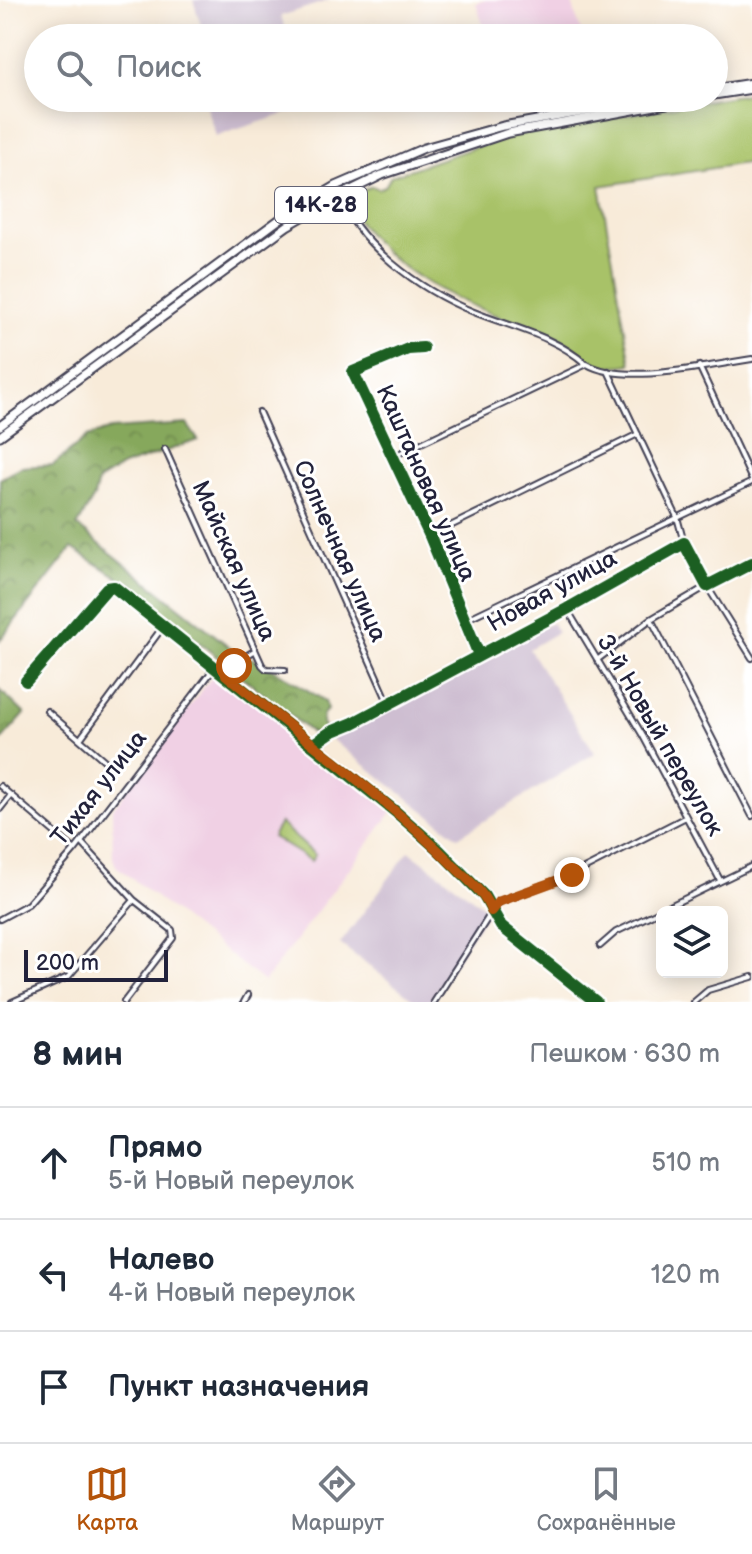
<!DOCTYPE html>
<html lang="ru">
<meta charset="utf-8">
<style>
body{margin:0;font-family:"Balsamiq Sans",sans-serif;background:#f6f6f7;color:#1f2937}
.controls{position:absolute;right:24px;bottom:24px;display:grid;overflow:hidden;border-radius:12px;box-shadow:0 4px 20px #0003}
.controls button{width:72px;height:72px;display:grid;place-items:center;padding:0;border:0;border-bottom:2px solid #e0e1e3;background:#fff;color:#1f2937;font:40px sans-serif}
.scale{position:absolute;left:24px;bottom:20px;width:144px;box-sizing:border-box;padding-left:8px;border:4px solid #22223b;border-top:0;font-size:22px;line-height:28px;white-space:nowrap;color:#22223b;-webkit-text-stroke:6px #fff;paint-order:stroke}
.stop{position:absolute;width:24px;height:24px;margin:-18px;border:6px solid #b45309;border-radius:50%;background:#fff}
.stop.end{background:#b45309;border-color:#fff;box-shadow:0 2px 8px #0008}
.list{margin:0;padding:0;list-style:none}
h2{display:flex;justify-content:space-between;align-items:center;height:104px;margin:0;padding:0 32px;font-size:34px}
h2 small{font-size:26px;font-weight:400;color:#747a83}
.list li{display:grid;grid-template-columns:52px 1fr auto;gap:24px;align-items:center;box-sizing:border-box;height:112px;padding:0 32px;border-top:2px solid #e0e1e3}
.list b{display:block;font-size:30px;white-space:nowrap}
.list p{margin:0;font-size:26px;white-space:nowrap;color:#747a83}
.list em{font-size:26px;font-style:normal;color:#747a83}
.icon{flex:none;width:44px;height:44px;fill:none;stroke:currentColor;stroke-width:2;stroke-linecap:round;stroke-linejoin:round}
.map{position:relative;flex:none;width:752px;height:1002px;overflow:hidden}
.search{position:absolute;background:#fff;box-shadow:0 4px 20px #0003;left:24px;right:24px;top:24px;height:88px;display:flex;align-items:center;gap:20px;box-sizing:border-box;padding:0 28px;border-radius:44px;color:#747a83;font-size:30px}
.sheet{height:440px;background:#fff}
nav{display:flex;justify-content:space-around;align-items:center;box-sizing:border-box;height:112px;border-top:2px solid #e0e1e3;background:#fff;font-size:22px;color:#747a83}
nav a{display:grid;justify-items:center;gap:4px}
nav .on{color:#b45309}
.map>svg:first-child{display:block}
</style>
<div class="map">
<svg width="752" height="1002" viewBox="0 0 752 1002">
<defs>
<pattern id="forest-crowns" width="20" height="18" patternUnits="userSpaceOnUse" patternTransform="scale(2)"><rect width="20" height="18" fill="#86a85c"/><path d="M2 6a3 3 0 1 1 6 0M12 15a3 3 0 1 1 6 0" fill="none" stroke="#6d884d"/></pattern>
</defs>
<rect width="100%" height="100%" fill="#fff"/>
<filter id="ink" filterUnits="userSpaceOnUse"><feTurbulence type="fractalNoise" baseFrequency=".0125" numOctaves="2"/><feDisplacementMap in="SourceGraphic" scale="16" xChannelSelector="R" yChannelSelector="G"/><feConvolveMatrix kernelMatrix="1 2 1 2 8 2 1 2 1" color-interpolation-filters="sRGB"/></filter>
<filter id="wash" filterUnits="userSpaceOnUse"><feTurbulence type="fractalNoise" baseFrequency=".006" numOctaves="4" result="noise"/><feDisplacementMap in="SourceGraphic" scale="32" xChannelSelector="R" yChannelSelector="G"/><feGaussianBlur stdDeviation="1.8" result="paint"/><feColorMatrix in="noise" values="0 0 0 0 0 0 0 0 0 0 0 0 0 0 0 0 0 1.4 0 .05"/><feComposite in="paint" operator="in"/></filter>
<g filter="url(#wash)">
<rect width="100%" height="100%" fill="#f8ebd9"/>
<path fill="#f0d0e4" d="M486,0H571L583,38H487L476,3Z
M221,675L392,812L264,982L116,866L113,858L112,810L212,677Z"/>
<path fill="#cebed1" d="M193,0H330L281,16L288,38H205Z
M203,98H307L310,106L216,136Z
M552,623L558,632L529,649L595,753L458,837L331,739L497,655L507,644Z
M409,851L488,910L429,1002H417L340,944Z"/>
<path fill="#a8c268" stroke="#657252" stroke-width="2" d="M752,93V162L600,186L631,364C618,367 601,367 589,362C580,357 574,347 565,342C548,333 526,327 508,320C455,300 395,272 361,225C344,202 348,197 372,186L379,189L386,185L391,176L514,134Z
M280,823L315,855L311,861L272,837Z"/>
<path fill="url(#forest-crowns)" stroke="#54654c" stroke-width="2" d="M187,424L198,440L123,466L98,481L94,497L77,526L240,655L262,662L325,701L327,710L323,714L322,722L325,730L319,735L312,733L116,576L72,548L0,640V479L21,467L53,465L87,437L111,429Z
M0,690L25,714L0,742Z"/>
</g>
<g filter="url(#ink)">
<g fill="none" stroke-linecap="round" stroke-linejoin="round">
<g stroke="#424053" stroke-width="8">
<path id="street" d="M336,186C353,243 421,291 474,312C514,328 554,336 586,364
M423,348L408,349L353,372L430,536L479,655
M699,366L752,480
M608,371L677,517L684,543
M259,412L389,704
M165,449L262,665L266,669L285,670
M392,457L587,364C625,386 709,365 752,359
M430,536L638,434
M567,609L643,736L720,880
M651,619L752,816
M463,621L752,482
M597,660L651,619L707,586L752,658
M226,675L241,659L254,651
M26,681L107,588L114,587L396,812L439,850L484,896L501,926L596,1002
M47,711L104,760
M80,739L162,628
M0,786L74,849
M0,809L11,795
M81,842L134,900L172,930L173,938L124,1002
M0,919L28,904L75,850L215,667
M600,946L616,932L752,866
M12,1002L68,977L134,900
M244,1002L248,995
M434,1002L498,902L572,875L686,817
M694,1002L708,990L752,977"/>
</g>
<g stroke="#424053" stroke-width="10">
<path id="secondary" d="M312,745L331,732L353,723L567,609L684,543L707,586L752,563"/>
</g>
<g stroke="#424053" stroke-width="11">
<path id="primary" d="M714,89L752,83
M714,95L752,89
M0,426L280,219L336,186L424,148L503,126L662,98
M0,436L287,226L339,196L382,175L508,133L699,98"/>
</g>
<use href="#street" stroke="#fff" stroke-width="4"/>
<use href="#secondary" stroke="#fff" stroke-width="6"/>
<use href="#primary" stroke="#fff" stroke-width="7"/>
<g stroke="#fff" stroke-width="17">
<path id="cycleway" d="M423,348L408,349L353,372L430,536L479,655
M26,681L107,588L114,587L396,812L439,850L484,896L501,926L596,1002
M312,745L331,732L353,723L567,609L684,543L707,586L752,563"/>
</g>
<use href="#cycleway" stroke="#1b5e20" stroke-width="12"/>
</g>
</g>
<g fill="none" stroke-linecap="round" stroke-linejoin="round" filter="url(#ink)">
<path stroke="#b45309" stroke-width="10" d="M234,666L226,675C303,738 386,797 456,868C469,881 485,893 491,911L498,902L572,875"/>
</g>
<g text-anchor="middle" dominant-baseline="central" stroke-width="6" stroke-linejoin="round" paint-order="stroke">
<rect fill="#fff" stroke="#646476" stroke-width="2" x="275" y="187" width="92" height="36" rx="6"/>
<g font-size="22" font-weight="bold" fill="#22223b">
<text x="321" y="205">14К-28</text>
</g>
<g font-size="24" fill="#22223b" stroke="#fff">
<text transform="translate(426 483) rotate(66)">Каштановая улица</text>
<text transform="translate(340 551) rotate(66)">Солнечная улица</text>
<text transform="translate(234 561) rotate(66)">Майская улица</text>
<text transform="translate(552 591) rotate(-29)">Новая улица</text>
<text transform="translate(660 735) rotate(60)">3-й Новый переулок</text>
<text transform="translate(99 788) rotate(-52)">Тихая улица</text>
</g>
</g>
</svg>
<div class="controls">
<button><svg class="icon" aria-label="layers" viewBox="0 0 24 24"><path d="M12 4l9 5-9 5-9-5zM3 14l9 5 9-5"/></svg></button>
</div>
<div class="scale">200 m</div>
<div class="stop" style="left:234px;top:666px"></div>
<div class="stop end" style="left:572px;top:875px"></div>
<div class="search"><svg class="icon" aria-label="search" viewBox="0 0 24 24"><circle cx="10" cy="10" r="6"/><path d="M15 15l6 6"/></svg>Поиск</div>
</div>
<section class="sheet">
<h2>8 мин<small>Пешком · 630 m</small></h2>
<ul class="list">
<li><svg class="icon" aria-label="ahead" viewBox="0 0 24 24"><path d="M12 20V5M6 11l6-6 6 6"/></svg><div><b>Прямо</b><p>5-й Новый переулок</p></div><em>510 m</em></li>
<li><svg class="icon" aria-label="left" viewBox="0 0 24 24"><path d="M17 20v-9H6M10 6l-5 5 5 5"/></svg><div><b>Налево</b><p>4-й Новый переулок</p></div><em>120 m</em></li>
<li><svg class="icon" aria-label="arrive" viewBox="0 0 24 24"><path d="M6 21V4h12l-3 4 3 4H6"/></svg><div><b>Пункт назначения</b></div></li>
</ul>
</section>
<nav>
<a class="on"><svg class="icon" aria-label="map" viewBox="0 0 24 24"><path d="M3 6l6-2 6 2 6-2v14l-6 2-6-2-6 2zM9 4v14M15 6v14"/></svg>Карта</a>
<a><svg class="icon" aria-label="directions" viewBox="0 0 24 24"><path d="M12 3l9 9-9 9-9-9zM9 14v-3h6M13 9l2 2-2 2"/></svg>Маршрут</a>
<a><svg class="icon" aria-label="saved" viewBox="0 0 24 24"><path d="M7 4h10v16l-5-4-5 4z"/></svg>Сохранённые</a>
</nav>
